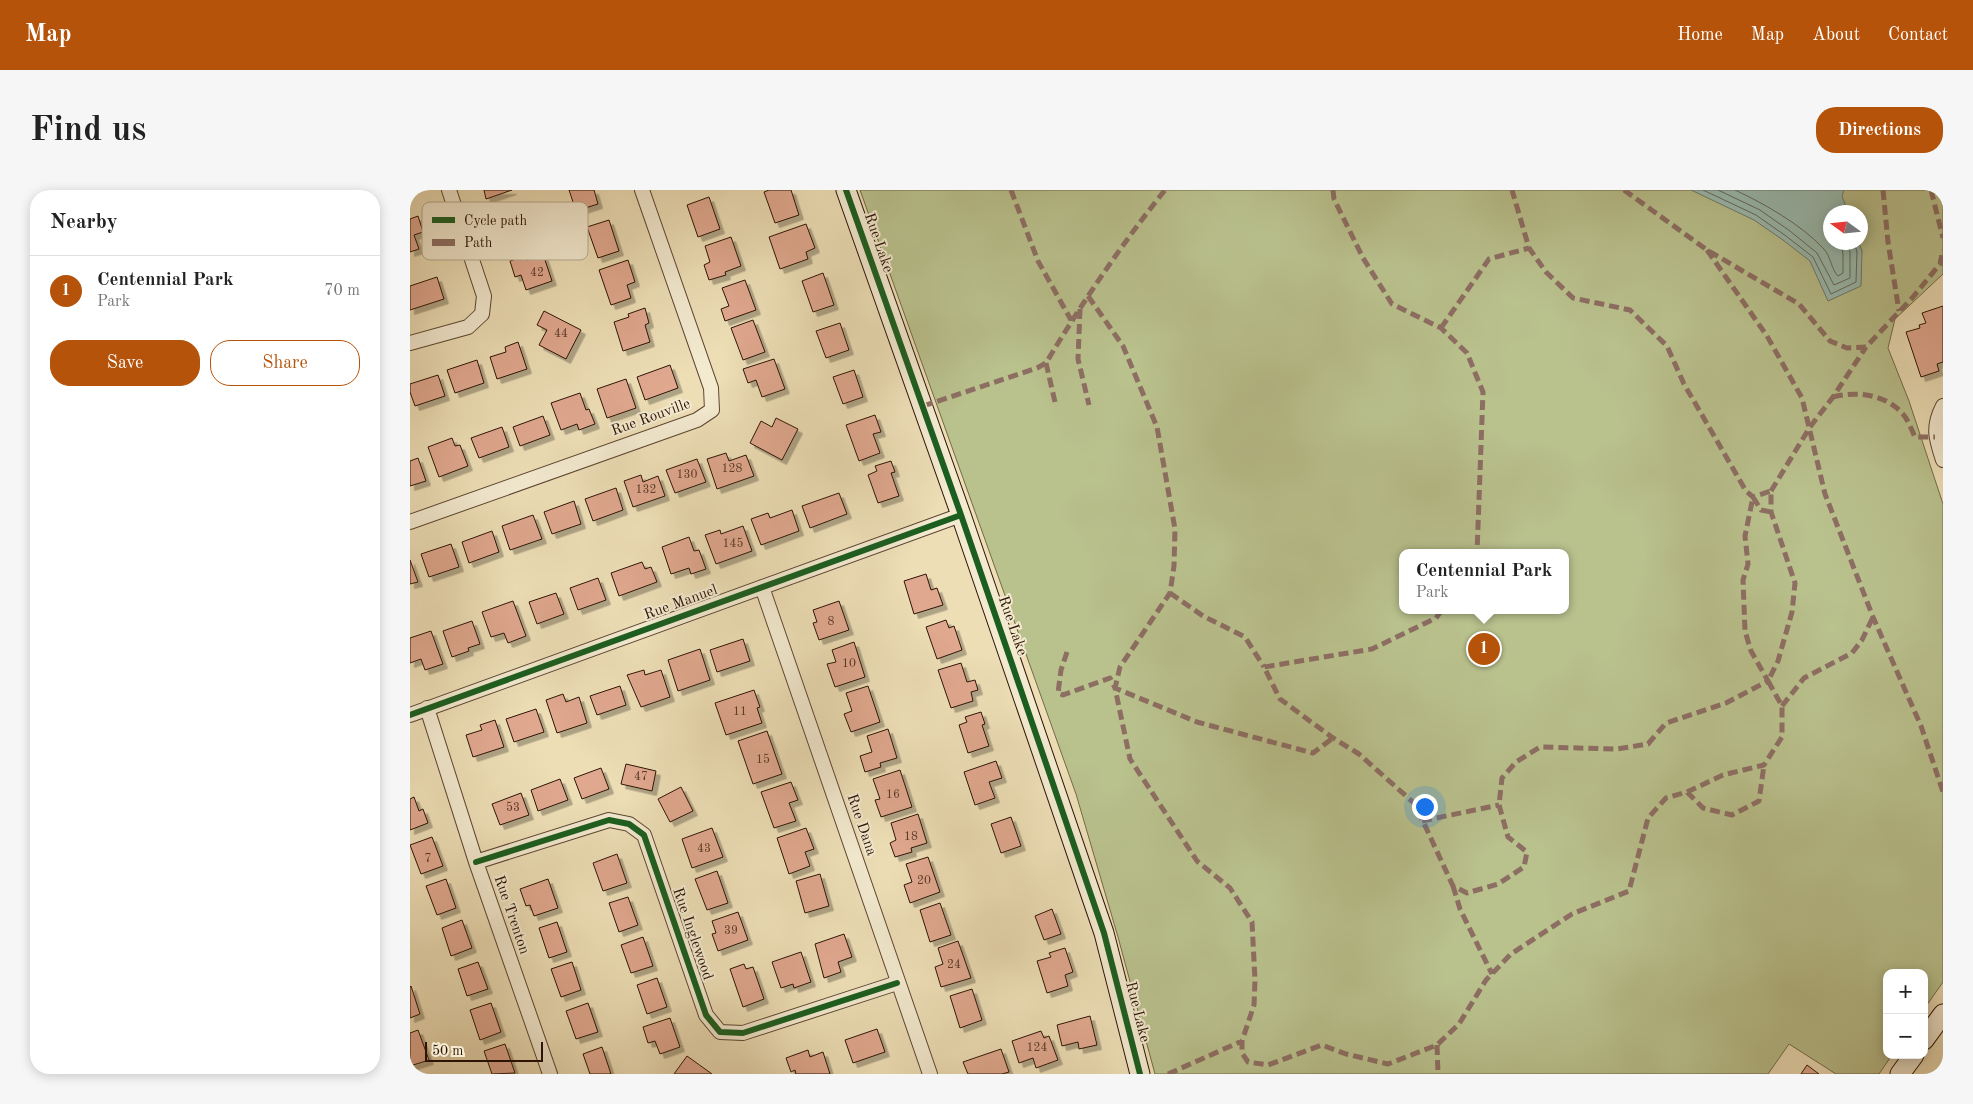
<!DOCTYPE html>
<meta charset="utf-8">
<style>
body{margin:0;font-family:"Old Standard TT",serif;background:#f6f6f6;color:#222}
.controls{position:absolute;right:15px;bottom:15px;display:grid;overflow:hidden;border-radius:10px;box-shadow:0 2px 12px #0003}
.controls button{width:45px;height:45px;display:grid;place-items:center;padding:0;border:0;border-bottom:1px solid #e0e0e0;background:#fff;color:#222;font:25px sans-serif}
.compass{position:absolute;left:1413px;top:15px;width:45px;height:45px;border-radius:50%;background:#fff;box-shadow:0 2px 12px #0003;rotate:285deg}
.scale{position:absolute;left:15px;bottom:12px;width:118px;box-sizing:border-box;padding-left:5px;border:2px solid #2d1405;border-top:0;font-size:14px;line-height:18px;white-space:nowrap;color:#2d1405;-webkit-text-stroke:4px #f3ead0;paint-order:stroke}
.you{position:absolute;left:1014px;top:616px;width:18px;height:18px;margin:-12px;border:4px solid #fff;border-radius:50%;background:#1a73e8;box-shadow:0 0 0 8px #1a73e833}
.badge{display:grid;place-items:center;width:32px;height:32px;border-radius:50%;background:#b45309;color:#fff;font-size:16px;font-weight:700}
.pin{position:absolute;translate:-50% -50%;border:2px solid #fff;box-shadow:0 1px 5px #0006}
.popup{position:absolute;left:989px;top:359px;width:170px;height:65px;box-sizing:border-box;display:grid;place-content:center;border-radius:10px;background:#fff;filter:drop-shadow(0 1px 4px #0005);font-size:16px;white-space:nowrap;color:#767676}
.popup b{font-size:19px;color:#222}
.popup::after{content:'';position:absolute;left:50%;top:100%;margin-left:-10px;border:10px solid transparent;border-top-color:#fff}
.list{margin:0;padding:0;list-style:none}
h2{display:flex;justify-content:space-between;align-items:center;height:65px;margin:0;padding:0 20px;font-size:21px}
h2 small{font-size:16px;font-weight:400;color:#767676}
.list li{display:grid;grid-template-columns:32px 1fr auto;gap:15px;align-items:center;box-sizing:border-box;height:70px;padding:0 20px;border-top:1px solid #e0e0e0}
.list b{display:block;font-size:19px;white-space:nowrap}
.list p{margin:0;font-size:16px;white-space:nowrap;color:#767676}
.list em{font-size:16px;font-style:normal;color:#767676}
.actions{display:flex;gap:10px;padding:15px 20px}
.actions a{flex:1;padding:11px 0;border:1px solid #b45309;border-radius:20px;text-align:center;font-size:18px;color:#b45309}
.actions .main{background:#b45309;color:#fff}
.map{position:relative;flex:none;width:1533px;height:884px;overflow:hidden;border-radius:20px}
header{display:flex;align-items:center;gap:30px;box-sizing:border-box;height:70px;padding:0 25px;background:#b45309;color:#fff}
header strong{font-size:24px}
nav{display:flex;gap:28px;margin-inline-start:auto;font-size:18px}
.intro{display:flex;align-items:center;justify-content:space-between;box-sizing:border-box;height:120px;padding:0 30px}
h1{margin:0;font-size:35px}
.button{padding:12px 22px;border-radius:20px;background:#b45309;color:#fff;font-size:18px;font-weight:700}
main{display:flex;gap:30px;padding:0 30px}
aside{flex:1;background:#fff;border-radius:20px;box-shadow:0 2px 12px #0003}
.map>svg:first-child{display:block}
</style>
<header>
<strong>Map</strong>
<nav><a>Home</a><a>Map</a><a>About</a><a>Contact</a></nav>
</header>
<div class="intro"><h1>Find us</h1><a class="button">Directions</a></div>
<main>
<aside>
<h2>Nearby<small></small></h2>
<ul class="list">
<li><span class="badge">1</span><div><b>Centennial Park</b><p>Park</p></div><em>70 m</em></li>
</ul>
<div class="actions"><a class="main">Save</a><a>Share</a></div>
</aside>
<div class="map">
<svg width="1533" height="884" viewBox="0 0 1533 884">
<defs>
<filter id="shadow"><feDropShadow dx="4.5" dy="4.5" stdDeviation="0" flood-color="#0004"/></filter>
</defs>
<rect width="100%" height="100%" fill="#eddeb6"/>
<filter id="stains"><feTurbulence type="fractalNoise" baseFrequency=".004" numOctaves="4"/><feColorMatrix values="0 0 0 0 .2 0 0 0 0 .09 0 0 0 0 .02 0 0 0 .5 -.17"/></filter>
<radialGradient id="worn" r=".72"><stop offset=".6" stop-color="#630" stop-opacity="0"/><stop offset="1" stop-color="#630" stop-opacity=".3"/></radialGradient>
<path fill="#b9c18d" stroke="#736a49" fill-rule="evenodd" d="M450,0H1533V84L1485,129L1478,158L1499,211L1533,314V792L1514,819V783H1477V865H1482L1469,884H1426L1379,854L1358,884H745L708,747L666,604ZM1420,22H1450V52H1420ZM993,363H1155V420H993Z"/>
<path fill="#99bcb2" stroke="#6e796d" d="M1281,0H1434L1432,6L1438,22H1420V52L1449,53L1452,61L1451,96L1418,111L1400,71L1373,50L1344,30Z"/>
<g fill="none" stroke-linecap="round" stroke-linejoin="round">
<path stroke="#63685c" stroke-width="1" d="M1293,0L1346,25L1376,46L1403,67L1421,104L1446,92L1447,62L1444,52
M1308,0L1350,20L1380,41L1407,63L1424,95L1440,88V63L1438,52
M1325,0C1355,14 1390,34 1413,58C1421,66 1421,79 1428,86L1433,83V64L1431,52"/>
</g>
<path fill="#e0a88f" stroke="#2d1405" filter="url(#shadow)" d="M74,0H102L76,9Z
M159,0H184L188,14L166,21Z
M359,0H381L389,25L365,33L354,2Z
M299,7L310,39L288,47L277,15Z
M112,13L124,48L94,58L86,35L94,33L90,20Z
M8,26L13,42L4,45L9,59L0,62V29Z
M199,30L209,61L188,68L177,37Z
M396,34L405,58L396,62L398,69L370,79L359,47Z
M321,47L331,76L315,82L316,85L299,90L294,75L300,72L295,56Z
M133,64L142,91L116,100L111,85L105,87L100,71L116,66L117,70Z
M218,70L225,92L217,95L221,108L201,115L189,80Z
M413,83L424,115L403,122L392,91Z
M27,87L34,109L0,120V96Z
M335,90L346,120L315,131L311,119L319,116L312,98Z
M1533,116V172L1527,174L1529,181L1511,187L1496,142L1510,138L1509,135L1516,133L1512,123Z
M235,118L239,133L235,135L240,152L213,161L204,132L219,127L218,124Z
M134,121L171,140L156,169L129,155L137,140L127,135Z
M343,130L355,162L333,170L321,138Z
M430,133L439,160L416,168L406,141Z
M108,152L117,179L87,189L80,167L96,162L95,157Z
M364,169L375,199L352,207L346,190L338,193L333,179Z
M67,170L74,193L45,203L37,180Z
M260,175L268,198L235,210L227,187Z
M444,180L453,207L433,214L423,187Z
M28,185L35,206L5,216L0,202V194Z
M216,189L226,218L197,228L187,199Z
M170,203L176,220L179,219L185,234L169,240L167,234L151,240L141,213Z
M465,225L471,242L463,244L470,263L449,271L436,235Z
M133,226L140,245L110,256L103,237Z
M366,228L388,239L372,270L340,253L351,231L362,237Z
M92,237L99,257L69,268L61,248Z
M42,248L45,256L50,255L58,276L29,287L18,257Z
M316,263L319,271L336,265L344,286L307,299L297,269Z
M8,268L16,291L0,296V271Z
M287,269L296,292L265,303L256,280Z
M481,271L485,282L481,283L489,306L468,313L458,285L467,281L465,276Z
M231,285L233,292L248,286L255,306L223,317L214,291Z
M206,298L213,320L183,331L175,309Z
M429,303L437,324L400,338L392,316Z
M164,311L171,334L142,344L134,322Z
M382,320L389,341L351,355L341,329L358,323L360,328Z
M123,325L132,349L100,360L92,336Z
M333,336L342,361L306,374L295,345L310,340L311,344Z
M82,341L89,362L59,373L52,352Z
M279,347L284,361L289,360L296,379L281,384L279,378L261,384L252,357Z
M41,354L49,377L19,387L11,364Z
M0,370L8,392L0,394Z
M232,372L235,379L241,377L247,392L209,406L201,383Z
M516,384L521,400L527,398L533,415L504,424L494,391Z
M188,388L196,410L168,420L160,398Z
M146,403L154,424L127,434L119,412Z
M103,411L116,446L98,453L94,443L81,447L72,422Z
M429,411L439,440L409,450L403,433L407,432L403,420Z
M536,430L539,438L544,436L552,460L527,469L516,437Z
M62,431L70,454L58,458L59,461L42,467L33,441Z
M21,441L33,474L15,480L11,469L0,473V448Z
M333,449L340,471L307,482L300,460Z
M444,452L455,487L425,497L417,474L426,472L422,460Z
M290,459L300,490L268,501L258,470Z
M551,473L557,492L565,490L568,500L561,502L563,511L541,518L528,480Z
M234,480L235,485L251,480L260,507L231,517L217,485Z
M210,496L216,515L187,525L180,506Z
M458,496L470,532L441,542L434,524L442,521L436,503Z
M344,500L350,517L347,518L352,533L316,545L305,513Z
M153,504L156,512L169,507L177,533L147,543L136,510Z
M126,519L134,542L104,552L96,529Z
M571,522L575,534L572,535L579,556L558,563L549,535L557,532L555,527Z
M85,530L94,557L63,567L56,545L72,540L70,535Z
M478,539L487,568L470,573L471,577L455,582L450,566L462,562L457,546Z
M357,541L372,584L343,594L328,551Z
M586,571L592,588L579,592L585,608L565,615L554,582Z
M216,574L246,581L242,601L211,594Z
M191,578L199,599L172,609L164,588Z
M490,580L502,617L471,627L465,610L470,609L463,589Z
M150,589L158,610L128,621L121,600Z
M381,592L388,610L379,613L386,631L364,638L351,602Z
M271,597L283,621L260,632L248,609Z
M111,603L119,625L90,635L82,614Z
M4,607L9,621L13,619L18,633L0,640V609Z
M508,624L517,653L501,658L502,662L485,667L480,653L486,650L481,633Z
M601,627L611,656L591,663L581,634Z
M302,638L313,667L282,678L272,649Z
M396,638L404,659L395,662L400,676L379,684L367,648Z
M22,647L33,676L11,684L0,655Z
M207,664L217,693L193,701L183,673Z
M518,667L530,702L500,713L494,695L502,692L496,674Z
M307,681L318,713L297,720L285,689Z
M410,684L419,716L395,723L386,691Z
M36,689L46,718L27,725L16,696Z
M138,689L148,718L124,726L120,715L116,716L110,699Z
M218,707L228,735L209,742L199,713Z
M530,713L541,745L520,752L510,720Z
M642,719L651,744L634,750L625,726Z
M328,722L338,750L308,761L302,744L306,743L302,731Z
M52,730L62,758L41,766L32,738Z
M147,732L157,762L139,768L129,738Z
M434,744L442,767L428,772L431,782L414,788L405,754Z
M233,747L243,776L221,783L211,755Z
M548,751L561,788L531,797L525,777L533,774L528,758Z
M655,758L663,782L655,785L658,796L637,803L627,771L641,767L639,763Z
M391,762L401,792L384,798L383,794L371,798L362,772Z
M68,772L78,799L57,806L48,779Z
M162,772L171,800L151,807L141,779Z
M334,774L336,779L343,777L354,809L333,817L320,779Z
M247,788L257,817L237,824L227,795Z
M1,796L10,824L0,828V797Z
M562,799L572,830L550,838L540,806Z
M81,813L91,842L70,850L60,820Z
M178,813L188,842L166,849L156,821Z
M680,826L687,855L669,859L668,852L652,856L647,835Z
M260,828L270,857L250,864L245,851L238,853L233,837Z
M467,839L475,862L443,873L435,850Z
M8,840L19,870L0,876V843Z
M631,841L634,848L639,846L648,870L626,878L623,868L609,873L602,851Z
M95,854L105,883L82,884L74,861Z
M192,857L201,884H180L173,864Z
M591,859L599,882L592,884H558L553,872Z
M398,860L400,867L413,862L420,884H386L385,880L381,882L376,868Z
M277,866L302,884H264Z
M1397,875L1409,884H1391Z"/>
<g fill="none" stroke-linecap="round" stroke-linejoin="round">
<g stroke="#5d4631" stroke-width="16">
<path id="street" d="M0,153L58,137L72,124L74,106L39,0
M1533,216C1522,237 1526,249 1533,270
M0,332L287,230L302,220L301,198L232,0
M352,397L520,884
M17,518L66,672L140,884
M0,525L551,325
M66,672L199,630L219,634L234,645L296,825L310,842L333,843L487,793"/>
</g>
<g stroke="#2d1405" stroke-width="21">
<path id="secondary" d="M436,0L551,325L694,743L730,884
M1514,850L1533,824
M1490,884L1504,865"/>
</g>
<use href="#street" stroke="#f3ead0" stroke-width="14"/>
<use href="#secondary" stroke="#f3ead0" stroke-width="19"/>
<path stroke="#8d6e63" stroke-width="5" stroke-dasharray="10 5" stroke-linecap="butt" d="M601,0L628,71L661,130
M923,0L924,9L953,68L982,114L1031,138L1057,163L1073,202L1067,363
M1214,0L1297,60L1389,114L1420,151L1437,158L1456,157L1503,107L1530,74L1533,60
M1473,0L1478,52L1489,121
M1521,0L1533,48
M1297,60L1357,146L1392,208L1415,304L1463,427L1511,536L1533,602
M678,106L713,156L747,237L765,339L764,376L760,403L710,477L705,498L720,569L787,671L820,698L842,732L845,790L844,815L832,851V863L838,872L858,875L912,855L936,864L978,874L1027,855L1049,834L1076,790L1101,764L1162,724L1219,701L1238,628L1256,608L1277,602L1313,585L1354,575L1372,547V516L1358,491L1368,471L1382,422L1385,393L1361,322V301L1343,307L1336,301L1274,194L1257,156L1220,120L1163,108L1136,82L1119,58L1102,0
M670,119L668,169L679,215
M1031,138L1079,69L1119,58
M636,173L645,212
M1423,207C1446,201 1475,204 1492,223C1498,229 1501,239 1505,247H1525
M513,216L627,178L636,173C672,113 711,55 755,0
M1361,301L1400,237L1423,207L1456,157
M1343,307L1351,320L1361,322
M760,403L793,426L835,447L854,477
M1032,420L1026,428L962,459L854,477L870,509L923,548L949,564L1005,614L1043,696L1057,703L1088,694L1114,677L1117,662L1098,647L1089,615L1092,588L1106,572L1130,557L1207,559L1238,554L1256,533L1316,513L1358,491L1341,461L1335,441L1333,390L1338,374L1335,346L1343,307
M657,462L651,480L648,503L653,505L700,488L705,498L787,532L903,563L923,548
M1372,516L1394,488L1442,463L1452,450L1463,427
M1277,602L1293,618L1322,625L1349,611L1354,575
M1012,631L1089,615
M1043,696L1050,719L1082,784
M1027,855L1028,884
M758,884L832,851"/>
<g stroke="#f3ead0" stroke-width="9">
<path id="cycleway" d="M436,0L551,325L694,743L730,884
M0,525L551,325
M66,672L199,630L219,634L234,645L296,825L310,842L333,843L487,793"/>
</g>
<use href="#cycleway" stroke="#1b5e20" stroke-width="6"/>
</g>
<g text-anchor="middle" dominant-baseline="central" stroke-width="4" stroke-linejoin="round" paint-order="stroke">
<g font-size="12" fill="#5a3928">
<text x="127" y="83">42</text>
<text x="151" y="144">44</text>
<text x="322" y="279">128</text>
<text x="277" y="285">130</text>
<text x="236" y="300">132</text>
<text x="323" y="354">145</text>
<text x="421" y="432">8</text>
<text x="439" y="474">10</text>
<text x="330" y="522">11</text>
<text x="353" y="570">15</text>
<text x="231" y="587">47</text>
<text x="483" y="605">16</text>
<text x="103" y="618">53</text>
<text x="501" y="647">18</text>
<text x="294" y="659">43</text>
<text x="18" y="669">7</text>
<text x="514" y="691">20</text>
<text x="321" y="741">39</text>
<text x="544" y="775">24</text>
<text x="627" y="858">124</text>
</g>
<g font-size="15" fill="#2d1405" stroke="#f3ead0">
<text transform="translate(468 53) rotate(71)">Rue Lake</text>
<text transform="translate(241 228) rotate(-20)">Rue Rouville</text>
<text transform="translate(271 413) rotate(-20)">Rue Manuel</text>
<text transform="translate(602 436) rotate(71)">Rue Lake</text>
<text transform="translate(451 635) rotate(71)">Rue Dana</text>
<text transform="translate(101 725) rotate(71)">Rue Trenton</text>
<text transform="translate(282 744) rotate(71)">Rue Inglewood</text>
<text transform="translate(727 822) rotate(76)">Rue Lake</text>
</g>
</g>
<rect x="12" y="12" width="166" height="58" rx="8" fill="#f3ead0" stroke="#b8aa93" stroke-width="1"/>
<rect x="22" y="27" width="23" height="6" fill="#1b5e20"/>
<rect x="22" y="49" width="23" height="7" fill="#8d6e63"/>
<g font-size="14" fill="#2d1405">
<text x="54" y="35">Cycle path</text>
<text x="54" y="57">Path</text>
</g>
<rect width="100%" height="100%" filter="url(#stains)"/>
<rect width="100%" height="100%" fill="url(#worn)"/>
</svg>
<div class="controls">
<button>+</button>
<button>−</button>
</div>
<svg class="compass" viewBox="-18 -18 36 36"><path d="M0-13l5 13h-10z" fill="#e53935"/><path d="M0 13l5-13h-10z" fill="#767676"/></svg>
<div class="scale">50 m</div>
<div class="you"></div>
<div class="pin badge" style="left:1074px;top:459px">1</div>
<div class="popup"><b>Centennial Park</b>Park</div>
</div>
</main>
